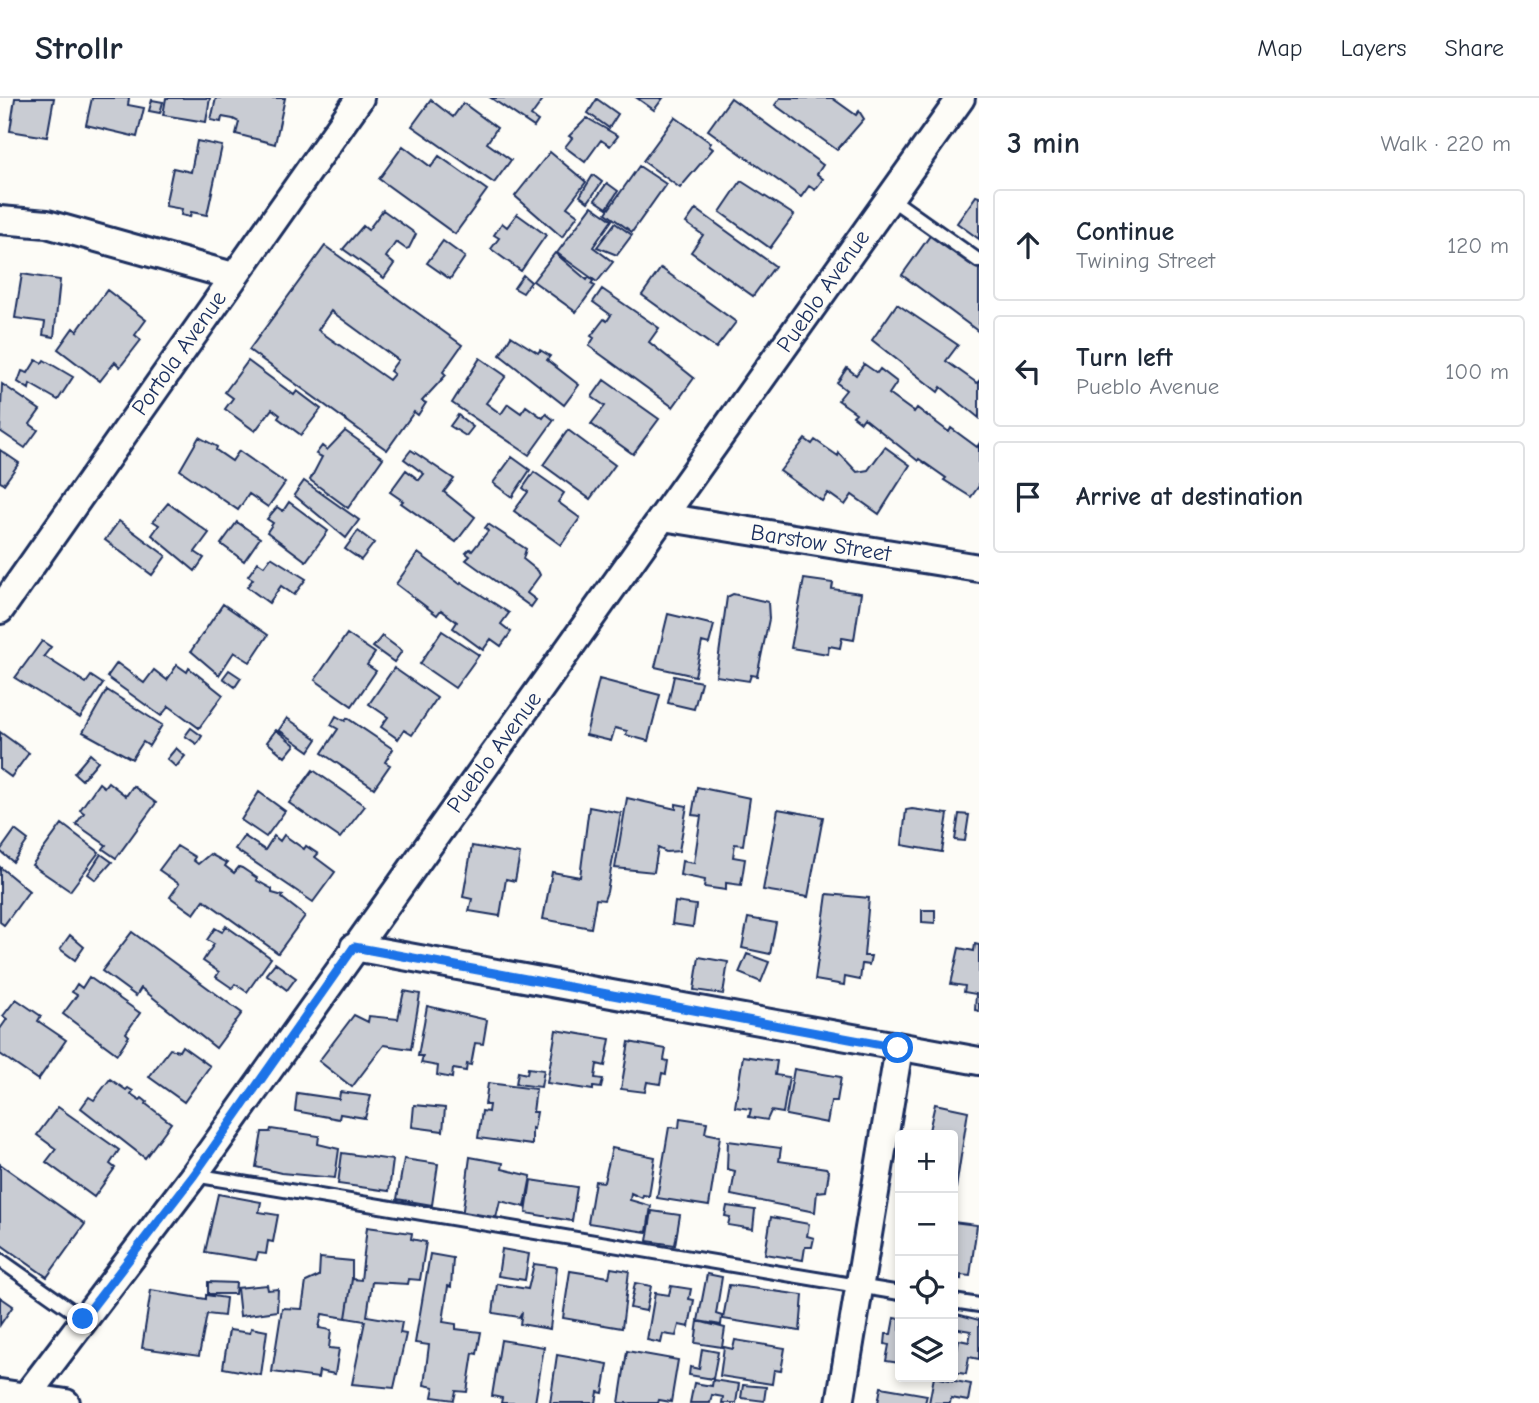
<!DOCTYPE html>
<meta charset="utf-8">
<style>
body{margin:0;font-family:"Comic Neue",sans-serif;background:#f2f2f3;color:#1f2937}
.controls{position:absolute;right:21px;bottom:21px;display:grid;overflow:hidden;border-radius:7px;box-shadow:0 4px 10px #0003}
.controls button{width:63px;height:63px;display:grid;place-items:center;padding:0;border:0;border-bottom:2px solid #e0e1e3;background:#fff;color:#1f2937;font:35px sans-serif}
.stop{position:absolute;width:21px;height:21px;margin:-16px;border:5px solid #1a73e8;border-radius:50%;background:#fff}
.stop.end{background:#1a73e8;border-color:#fff;box-shadow:0 2px 7px #0008}
.list{margin:0;padding:0;list-style:none}
h2{display:flex;justify-content:space-between;align-items:center;height:91px;margin:0;padding:0 28px;font-size:30px}
h2 small{font-size:23px;font-weight:400;color:#747a83}
.list li{display:grid;grid-template-columns:46px 1fr auto;gap:21px;align-items:center;box-sizing:border-box;height:112px;margin:0 14px 14px;padding:0 14px;border:2px solid #e0e1e3;border-radius:7px}
.list b{display:block;font-size:26px;white-space:nowrap}
.list p{margin:0;font-size:23px;white-space:nowrap;color:#747a83}
.list em{font-size:23px;font-style:normal;color:#747a83}
.icon{flex:none;width:38px;height:38px;fill:none;stroke:currentColor;stroke-width:2;stroke-linecap:round;stroke-linejoin:round}
.map{position:relative;flex:none;width:979px;height:1305px;overflow:hidden}
header{display:flex;align-items:center;gap:42px;box-sizing:border-box;height:98px;padding:0 35px;background:#fff;border-bottom:2px solid #e0e1e3}
header strong{font-size:33px}
nav{display:flex;gap:38px;margin-inline-start:auto;font-size:24px}
main{display:flex}
aside{flex:1;background:#fff}
.map>svg:first-child{display:block}
</style>
<header>
<strong>Strollr</strong>
<nav><a>Map</a><a>Layers</a><a>Share</a></nav>
</header>
<main>
<div class="map">
<svg width="979" height="1305" viewBox="0 0 979 1305">
<rect width="100%" height="100%" fill="#fdfcf7"/>
<filter id="ink" filterUnits="userSpaceOnUse"><feTurbulence type="fractalNoise" baseFrequency=".0143" numOctaves="2"/><feDisplacementMap in="SourceGraphic" scale="14" xChannelSelector="R" yChannelSelector="G"/><feConvolveMatrix kernelMatrix="1 2 1 2 8 2 1 2 1" color-interpolation-filters="sRGB"/></filter>
<g filter="url(#ink)">
<path fill="#c9ccd3" stroke="#1b2f5e" stroke-width="2" fill-rule="evenodd" d="M15,0H54L47,39L10,33Z
M92,0H129L128,7L144,10L137,39L86,27Z
M166,0H210L206,24L163,17Z
M216,0H285L275,46L236,36L239,24L233,21L222,19L221,24L211,22Z
M491,0H544L531,18L538,23L534,29Z
M637,0H663L654,12Z
M731,0L823,67L817,76L823,81L815,92L809,88L801,99L708,32Z
M780,0H832L856,17L859,13L864,21L837,52L775,7Z
M597,1L618,16L609,30L588,15Z
M152,2L163,4L160,15L149,13Z
M431,2L453,19L463,5L497,30L487,45L511,62L494,85L412,28Z
M675,19L711,45L709,48L713,51L680,90L643,63Z
M587,20L618,38L610,48L601,42L585,64L565,49L572,40L569,38Z
M197,43L222,48L207,117L191,114L190,119L181,117L182,111L165,108L173,70L191,74Z
M403,48L431,69L439,58L487,92L455,136L379,81Z
M550,54L586,84L567,109L578,117L562,139L515,98Z
M639,68L666,86L632,134L606,115Z
M593,77L602,84L588,104L580,98Z
M741,83L794,117L770,150L720,114Z
M607,85L618,93L607,110L595,102Z
M976,98L979,99V141L957,125Z
M592,108L612,122L593,149L613,164L597,184L557,155Z
M696,111L775,168L753,198L691,154L703,137L686,125Z
M383,112L416,136L409,150L406,151L396,144L386,159L394,166L384,180L343,151L363,128L368,132Z
M517,116L546,137L521,173L491,151L499,140L494,137L502,125L507,129Z
M615,125L632,137L617,157L597,149Z
M932,135L979,169V234L902,177Z
M443,143L465,159L450,181L427,165Z
M325,148L462,247L443,274L446,277L422,303L426,305L418,317L414,314L387,352L249,252ZM331,213L398,262L390,273L394,276L389,282L318,232Z
M555,155L587,182L589,179L593,183L591,186L595,188L576,214L533,183Z
M661,170L736,224L716,250L642,197Z
M22,176L60,182L54,239L43,237L45,224L15,220Z
M523,177L531,184L523,195L514,190Z
M602,191L659,230L649,244L694,280L673,309L589,248L594,240L591,238L604,221L607,223L611,217L593,204Z
M107,192L146,222L135,237L141,242L120,269L115,264L100,283L58,251L73,230L77,233Z
M897,206L958,247L946,263L977,285L979,283V320L941,289L938,294L872,242Z
M511,238L538,255L540,252L550,258L547,262L579,287L564,307L500,257Z
M480,260L506,278L486,305L501,316L508,306L521,315L526,308L543,320L546,316L554,322L529,357L452,305Z
M36,262L42,265L44,262L73,279L58,302L30,286L29,291L18,284L22,273L28,275Z
M248,263L294,297L297,293L321,311L301,337L278,320L280,317L272,311L255,333L225,311L233,300L225,294Z
M864,266L877,275L880,271L897,284L889,296L914,314L917,310L949,334L951,330L977,349L979,346V388L971,399L944,382L946,380L919,361L918,363L864,320L861,324L853,318L856,315L838,302L846,292L837,285L847,270L856,277Z
M604,282L659,321L633,356L591,326L605,308L592,299Z
M2,286L40,312L30,326L38,332L25,350L0,333Z
M458,317L473,329L466,338L450,328Z
M568,332L615,367L590,401L543,367Z
M345,333L383,360L348,410L310,382L322,359L316,356L322,348L327,352Z
M199,339L217,349L216,352L232,363L239,353L285,385L268,409L249,396L238,412L180,372Z
M805,341L812,346L815,342L838,358L839,355L857,374L868,372L885,349L910,367L879,416L852,397L845,407L828,395L822,403L780,373Z
M0,352L19,365L4,386L0,384Z
M411,352L454,381L444,394L475,419L456,444L401,405L403,403L390,394L406,372L419,382L424,376L404,361Z
M512,359L530,372L512,399L493,385Z
M534,374L564,395L558,404L580,420L561,447L514,413L528,394L523,390Z
M304,383L359,422L346,440L294,397Z
M289,404L328,433L306,463L267,434L273,425L267,421L277,409L283,413Z
M168,405L209,435L195,454L204,460L195,473L152,437L159,427L153,423Z
M119,423L166,458L152,477L105,442Z
M237,424L260,440L244,463L221,446Z
M488,426L526,451L523,461L538,473L540,477L527,495L536,502L531,509L466,462L470,458L466,455L470,451L472,453L488,433L485,430Z
M358,433L374,445L361,462L345,451Z
M418,455L460,486L461,484L509,515L501,526L511,534L501,548L491,541L483,552L453,530L457,524L441,512L437,517L396,486Z
M271,459L306,481L294,497L281,488L269,505L247,489L253,481L248,478L258,464L264,468Z
M804,481L833,485L832,491L861,495L854,542L842,540L840,550L829,548L828,556L791,550Z
M733,496L768,504L769,521L757,578L751,577L749,583L716,578L727,499Z
M223,506L268,537L250,564L234,554L219,577L191,553Z
M668,516L714,527L709,546L702,544L695,578L655,569Z
M442,533L479,557L455,590L420,566Z
M347,536L375,555L367,567L376,573L352,608L315,582Z
M382,538L402,553L394,564L373,549Z
M42,543L51,549L44,558L86,585L91,578L103,586L80,620L15,580Z
M117,565L144,585L154,572L167,582L177,567L187,574L189,570L223,597L199,630L169,608L161,618L107,579Z
M394,570L437,600L412,637L404,632L398,641L381,629L388,619L369,606Z
M229,572L241,580L235,589L223,580Z
M674,578L701,584L694,611L668,605Z
M599,581L660,597L648,643L626,637L627,633L615,630L611,643L586,637Z
M107,592L162,627L149,648L143,644L132,661L83,634Z
M336,618L345,623L347,620L393,651L385,664L390,667L374,690L322,655L338,631L331,627Z
M287,620L317,641L309,653L279,632Z
M191,630L202,638L197,646L185,638Z
M276,632L295,647L285,659L267,644Z
M0,634L29,655L11,679L0,671Z
M176,650L185,658L176,669L167,661Z
M90,656L98,663L82,682L74,675Z
M313,672L365,708L340,740L289,705Z
M108,684L126,698L133,688L156,705L116,760L103,751L106,747L76,726L84,715L80,712L99,685L104,689Z
M697,689L750,700L743,747L735,746L733,759L745,761L741,787L726,785V792L704,789L705,782L680,777L682,763L694,765L701,718L692,717Z
M259,694L285,713L266,739L241,722Z
M627,700L676,711V706L687,708L679,753L666,754L658,750L654,774L615,770Z
M589,709L621,715L607,794L604,802L596,801L591,830L543,821L552,774L580,779Z
M778,711L823,719L808,799L763,792Z
M912,711L948,716L942,754L902,747L906,712Z
M959,716L969,717L965,743L955,742Z
M62,726L99,754L70,793L32,767Z
M15,732L28,742L13,764L0,753Z
M284,737L304,751L306,748L318,756L315,759L335,774L313,804L235,751L244,738L265,752L274,738L280,743Z
M177,748L195,759L193,762L198,766L210,756L227,765L225,768L234,775L239,769L242,770L257,780L256,782L272,791V795L283,798L282,800L305,818L278,855L204,802L194,816L170,799L179,786L159,772Z
M472,748L520,756L515,783L506,781L500,818L469,813L472,801L463,799Z
M101,756L112,764L96,782L88,776Z
M0,769L29,793L4,827L0,824Z
M827,796L869,800L864,858H871L869,867L862,866L860,882L845,879L844,887L815,882Z
M675,804L696,807L693,829L672,826Z
M922,812H935V825L922,824Z
M748,820L776,825L770,856L742,850Z
M226,828L271,860L247,894L235,886L232,890L216,879L219,874L203,863L214,846L207,842L215,830L222,834Z
M132,834L242,915L216,950L141,890L136,898L102,873Z
M70,837L84,849L75,862L60,851Z
M975,846L979,847V913L975,912L976,896L964,894L965,888L951,886L959,850L974,853Z
M747,856L769,864L761,884L739,875Z
M699,859L728,864L723,896L694,892Z
M275,865L296,880L287,892L266,876Z
M89,879L140,915L126,935L129,938L117,956L63,916L77,897L72,894L77,886L82,890Z
M404,893L420,896L411,951L384,947L352,989L319,963L354,917L368,924L369,918L398,921Z
M16,901L41,918L38,923L66,942L38,982L0,956V931L7,921L3,918Z
M427,908L487,922L483,946L475,945L471,967L467,966L466,973L453,971L452,980L437,977L438,968L421,965L423,958H418Z
M556,932L610,941L605,968L597,966L595,980L603,981L601,990L593,989V992L547,985Z
M629,944L666,951L664,962L668,963L666,976L662,975L660,986L647,984L645,994L621,991Z
M182,948L210,968L184,1004L149,979L170,951L179,953Z
M743,958L777,963L775,977L789,979L783,1015L771,1013L767,1022L749,1019L751,1011L735,1009Z
M528,970L544,972L541,989L516,986L518,974L527,976Z
M794,971L841,979L837,1003H831L827,1025L786,1017Z
M110,981L126,992L128,990L133,993L131,996L140,1002L142,1000L147,1004L146,1006L171,1025L145,1060L81,1010L89,999L94,1002Z
M488,985L536,991L533,1014H537L534,1031L532,1030V1047L478,1040L482,1013L488,1014L489,1007H485Z
M340,994L371,998L365,1020L340,1016L339,1021L295,1013L297,995L339,1001Z
M935,1006L968,1013L956,1090L953,1089V1037H928Z
M414,1007L445,1010L443,1033L412,1029Z
M58,1009L119,1052L110,1066L115,1070L94,1099L46,1064L56,1051L37,1037Z
M680,1020L707,1024L705,1035L720,1038L709,1108L657,1100L669,1029L679,1030Z
M271,1031L319,1038L318,1046L339,1051L335,1080L281,1075L256,1069L262,1034H270Z
M728,1043L781,1050L779,1063L826,1070L829,1074L826,1093L817,1094L815,1114L731,1097L735,1073L727,1071Z
M612,1050L655,1059L649,1098L643,1097L642,1100L631,1095L630,1102L651,1108L647,1134L588,1125L595,1083L604,1084Z
M342,1055L393,1062L389,1093L338,1086Z
M470,1059L503,1065L502,1071L531,1078L525,1109L500,1103L495,1124L462,1119Z
M404,1061L438,1066L432,1107L397,1101Z
M0,1066L85,1126L47,1179L0,1146Z
M531,1082L577,1089L572,1123L526,1115Z
M218,1096L261,1104L259,1114L278,1117L273,1144L268,1143L266,1156L258,1155L256,1162L205,1154Z
M727,1108L755,1112L753,1131L728,1127L730,1119L725,1118Z
M652,1113L680,1117L675,1147L647,1143Z
M771,1119L809,1126L807,1138L814,1140L812,1149H805L803,1162L765,1156Z
M953,1124L977,1127L970,1178L961,1177V1181L953,1180Z
M367,1129L412,1135L411,1141L426,1144L420,1182L409,1181L408,1186L372,1184L367,1218L402,1224L400,1235L406,1236L394,1290L352,1286L365,1223L346,1220L352,1181L361,1182Z
M502,1151L529,1156L525,1182L498,1178Z
M430,1156L453,1160L451,1189L448,1188L443,1224L456,1226V1231L481,1234L477,1256L473,1255L467,1294L456,1293L454,1302L432,1299L434,1289L424,1287L429,1247L415,1245Z
M320,1160L352,1163V1181L346,1220L322,1216L319,1230L331,1232L329,1250L339,1251L335,1276L319,1273L318,1280L272,1274L282,1210L302,1211L306,1184L319,1178Z
M534,1166L557,1169L550,1231L520,1226L522,1214L519,1219L493,1215L497,1186L528,1191Z
M611,1170L629,1173L622,1230L563,1220L570,1173L609,1179Z
M707,1176L722,1179L716,1216L722,1218L721,1227L698,1223Z
M208,1184L236,1185L235,1196H208Z
M635,1185L651,1188L646,1213L630,1210Z
M267,1187L268,1192L278,1191L277,1213L240,1218L237,1190Z
M729,1187L803,1197L800,1233L723,1221Z
M671,1188L691,1191L689,1201L694,1202L689,1229L679,1227L676,1238L663,1236L661,1245L647,1242L655,1195L669,1197Z
M151,1192L206,1201V1197L226,1200L224,1218L207,1216L199,1258L142,1250Z
M0,1199L13,1208L0,1227Z
M953,1215L979,1222V1261L969,1259L966,1276L953,1274V1252L957,1253L959,1242L969,1244L971,1233L953,1230Z
M894,1220L900,1221V1265L886,1263L889,1247L885,1246L886,1236H891Z
M698,1223L725,1230L722,1249L695,1245Z
M251,1230L267,1233L261,1277L223,1270L229,1232L250,1235Z
M501,1242L544,1249L535,1305H501L502,1300L492,1298Z
M735,1242L785,1250L781,1273L774,1272L772,1286L720,1278L724,1249L733,1251Z
M702,1251L718,1254L713,1281L689,1277L690,1269L699,1271Z
M627,1253L678,1262L671,1304L659,1302L658,1305H619Z
M557,1257L608,1266L603,1295L598,1294L596,1305H550Z
M934,1279L971,1286L968,1303L951,1300L950,1305H929Z
M713,1282L739,1286L736,1305H722L723,1299L712,1297L710,1305H690L694,1285L712,1288Z
M743,1287L766,1289L764,1303L741,1300Z
M881,1289L927,1297L925,1305H878Z"/>
<g fill="none" stroke-linecap="round" stroke-linejoin="round">
<g stroke="#1b2f5e" stroke-width="18">
<path id="lane" d="M890,100L979,163
M194,1077L900,1195
M0,1162L84,1221
M953,1203L979,1207"/>
</g>
<g stroke="#1b2f5e" stroke-width="32">
<path id="street" d="M0,122L47,126L233,178
M663,419L979,470
M0,512L360,0
M354,849L979,963
M0,1295L66,1305
M21,1305L194,1077L961,0
M840,1305L899,950"/>
</g>
<use href="#lane" stroke="#fdfcf7" stroke-width="12"/>
<use href="#street" stroke="#fdfcf7" stroke-width="26"/>
</g>
</g>
<g fill="none" stroke-linecap="round" stroke-linejoin="round" filter="url(#ink)">
<path stroke="#1a73e8" stroke-width="9" d="M83,1221L194,1077L354,849L898,950"/>
</g>
<g text-anchor="middle" dominant-baseline="central" stroke-width="5" stroke-linejoin="round" paint-order="stroke">
<g font-size="23" fill="#1b2f5e" stroke="#fdfcf7">
<text transform="translate(823 193) rotate(-55)">Pueblo Avenue</text>
<text transform="translate(179 255) rotate(-55)">Portola Avenue</text>
<text transform="translate(821 445) rotate(9)">Barstow Street</text>
<text transform="translate(494 654) rotate(-54)">Pueblo Avenue</text>
</g>
</g>
</svg>
<div class="controls">
<button>+</button>
<button>−</button>
<button><svg class="icon" aria-label="locate" viewBox="0 0 24 24"><circle cx="12" cy="12" r="6"/><path d="M12 2v4M12 18v4M2 12h4M18 12h4"/></svg></button>
<button><svg class="icon" aria-label="layers" viewBox="0 0 24 24"><path d="M12 4l9 5-9 5-9-5zM3 14l9 5 9-5"/></svg></button>
</div>
<div class="stop" style="left:898px;top:950px"></div>
<div class="stop end" style="left:83px;top:1221px"></div>
</div>
<aside>
<h2>3 min<small>Walk · 220 m</small></h2>
<ul class="list">
<li><svg class="icon" aria-label="ahead" viewBox="0 0 24 24"><path d="M12 20V5M6 11l6-6 6 6"/></svg><div><b>Continue</b><p>Twining Street</p></div><em>120 m</em></li>
<li><svg class="icon" aria-label="left" viewBox="0 0 24 24"><path d="M17 20v-9H6M10 6l-5 5 5 5"/></svg><div><b>Turn left</b><p>Pueblo Avenue</p></div><em>100 m</em></li>
<li><svg class="icon" aria-label="arrive" viewBox="0 0 24 24"><path d="M6 21V4h12l-3 4 3 4H6"/></svg><div><b>Arrive at destination</b></div></li>
</ul>
</aside>
</main>
